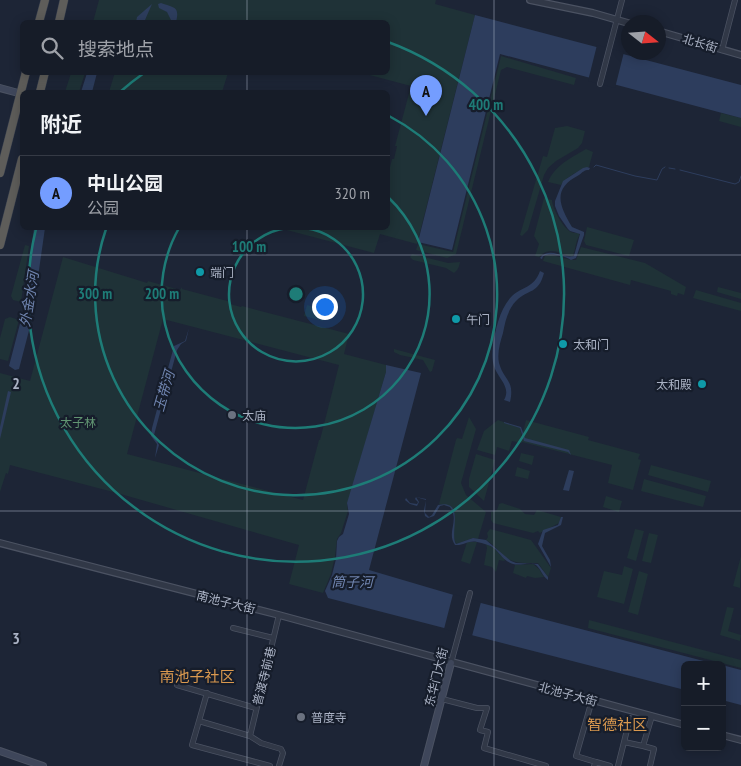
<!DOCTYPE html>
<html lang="zh">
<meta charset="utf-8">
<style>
body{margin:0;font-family:"PT Sans Narrow","Noto Sans SC",sans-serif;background:#1f2530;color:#f1f3f6}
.controls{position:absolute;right:15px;bottom:15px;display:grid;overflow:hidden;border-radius:8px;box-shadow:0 2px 12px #0003}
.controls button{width:45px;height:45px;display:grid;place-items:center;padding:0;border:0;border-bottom:1px solid #353a45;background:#161c28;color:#f1f3f6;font:25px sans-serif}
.compass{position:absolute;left:621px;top:15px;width:45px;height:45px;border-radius:50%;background:#161c28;box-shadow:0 2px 12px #0003;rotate:107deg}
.you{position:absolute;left:324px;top:306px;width:18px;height:18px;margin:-12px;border:4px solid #fff;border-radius:50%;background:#1a73e8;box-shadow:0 0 0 8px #1a73e833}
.badge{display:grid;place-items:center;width:32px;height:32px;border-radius:50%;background:#749dff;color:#111;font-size:16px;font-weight:700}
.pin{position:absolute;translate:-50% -41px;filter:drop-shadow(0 1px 2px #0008)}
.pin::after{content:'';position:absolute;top:26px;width:18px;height:15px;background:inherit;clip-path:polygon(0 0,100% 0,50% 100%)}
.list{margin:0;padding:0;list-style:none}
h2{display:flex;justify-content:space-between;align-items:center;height:65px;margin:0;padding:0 20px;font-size:21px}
h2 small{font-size:16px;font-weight:400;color:#9ea1a8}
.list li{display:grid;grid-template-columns:32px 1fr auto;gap:15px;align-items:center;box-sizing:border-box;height:75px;padding:0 20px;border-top:1px solid #353a45}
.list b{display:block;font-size:19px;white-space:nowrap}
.list p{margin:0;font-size:16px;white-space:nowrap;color:#9ea1a8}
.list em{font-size:16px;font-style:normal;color:#9ea1a8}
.icon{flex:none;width:28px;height:28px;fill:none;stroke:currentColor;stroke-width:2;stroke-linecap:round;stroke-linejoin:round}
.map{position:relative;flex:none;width:741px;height:766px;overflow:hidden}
.search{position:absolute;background:#161c28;box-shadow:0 2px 12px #0003;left:20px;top:20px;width:370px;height:55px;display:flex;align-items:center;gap:12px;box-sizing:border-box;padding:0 18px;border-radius:8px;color:#9ea1a8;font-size:19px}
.panel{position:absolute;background:#161c28;box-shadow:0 2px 12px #0003;left:20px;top:90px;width:370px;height:140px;border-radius:8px}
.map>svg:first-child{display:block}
</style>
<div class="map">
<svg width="741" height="766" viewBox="0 0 741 766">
<rect width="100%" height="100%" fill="#1d2536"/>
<path fill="#1f3237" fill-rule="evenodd" d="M99,0H436L435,4L475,15L417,244L380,234L374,253L279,228H388V175L392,159H394L397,146H395L411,86L362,73L388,72V22H93Z
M501,56L576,78L574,85L507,67L501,70L456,254L447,258L416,250L418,244L453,252Z
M115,72H228V73L222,92H109Z
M71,73H85L79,92H65Z
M721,113L741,118V127L719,121Z
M567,126L585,131L582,143L578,148L556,161L548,168L544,175L528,230L522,236L520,235L543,156L547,157L555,128Z
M586,149L593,152L589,167C580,169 567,177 561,185L548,182C555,165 571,158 586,149Z
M544,198L552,200C552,208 563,228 571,232C572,233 577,233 579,233V236C575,243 576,250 572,257C559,253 550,246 539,257L535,256L539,244L534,236Z
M587,227L634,240L629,256L586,245L584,241Z
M25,245L29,246L21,302L13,300L11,296Z
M581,247L645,263L686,287L684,295L678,293L677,296L671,294V291L631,280L630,285L543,261L545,256C555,253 566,261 576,260Z
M412,254L448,263L460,262C459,267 458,270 454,273L446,268L413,260L410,257Z
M63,257L144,282L147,283L148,281L180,290L182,287V289L231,302L230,304L241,307L242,306L349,334L344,354L386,365V372L347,505L348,511L341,533L337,539L335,556L331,574L323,593L289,584L299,545L117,493L10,465L8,474L6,473L0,492V373L30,381ZM163,319L339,365L320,440H319L303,500L127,454Z
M718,287L741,293V299L717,292Z
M696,290L741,303V311L693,298Z
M307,305L326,310L323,321L304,316Z
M10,317L19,320L8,361L0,359V338L5,319Z
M394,349L435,360L432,371L430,372L423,360L400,355L394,352Z
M469,417L476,429L461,483L466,495L486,512L478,539L473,538L456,544L453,535L455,515L449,506L439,504L456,440L457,438L462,439Z
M498,420L520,428L522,436L526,420L589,437L588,440L640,454L638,459L641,460L633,490L608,483L612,465L522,442V443L512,441L509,451L497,447L495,455L477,450L484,431Z
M521,453L534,456L532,465L519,461Z
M476,454L495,460L484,501L469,487V479Z
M651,465L711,481L708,492L648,475Z
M517,467L530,471L528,479L515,476Z
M644,479L706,496L703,507L641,491Z
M606,496L622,501L619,512L603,507Z
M502,503L520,509L525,514L534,515L537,510L561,517L559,523L540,533L538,531L533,533L493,523L491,520V512L497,510L499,504Z
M490,529L531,540L551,568L548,577L538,563C524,563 512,564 501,554C496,548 493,544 486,540L488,537L487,533Z
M635,529L644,531L636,561L627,558Z
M649,533L658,535L651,563L642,561Z
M467,542H477L470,564L461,561Z
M486,544L494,548L505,560L504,561L499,560L496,572L492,567L484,565L487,548Z
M741,556L740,588L733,586Z
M533,564L539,569L544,577L535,578L527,576L526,578L513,573L515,565Z
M624,566L633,569L624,604L597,597L604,571L622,575Z
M639,571L648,574L638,615L628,612Z
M727,607L734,608L728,631L741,635L740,641L720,635Z
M589,620L741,660V668L588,628Z"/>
<path fill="#2d3d5d" d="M161,3C174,8 180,6 176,22H172L167,12L159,8L158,4Z
M152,4L145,20V22H136L137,17Z
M475,15L741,85V118L500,54L452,250L418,242Z
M87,73H97L92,92H81Z
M587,167L590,168L589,170C584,170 583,172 579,175C552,189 559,205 572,227L584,232V235L576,258L571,260C564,256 551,252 543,256L542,259L540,258C550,246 561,259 574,256L580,234L570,231L568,229L559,216L555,206V201L563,181L583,168Z
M34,228H45L32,319L19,369L15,370L9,366L22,316Z
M540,271L544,273C538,295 529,288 516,301C508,309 505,322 503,333C500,343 497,353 499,363C504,381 515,380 510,402L504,400C511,388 500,380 495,369C492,362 492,354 493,346C495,330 500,308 512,296C523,286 534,288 540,271Z
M189,328L186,341L181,344L177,350L154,435L159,445L155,458L157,444L151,436L152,428L174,346L185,341Z
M386,365L421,373L369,570L481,603L719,665H685V690L328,598L325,591L332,575L336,559L337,541L339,537L343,534L349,514L347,503L386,372Z
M8,391L11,392L0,439V427Z
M504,415V422L521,427L525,438L569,450L571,455L568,452L524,441L520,428L504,423Z
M569,470L574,471L569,491L563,490Z
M416,497L419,502L417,506L410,504L405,500L406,498L410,503L417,504L418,502L415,499L416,497L426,499L425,513L429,517L432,515L438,505C466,499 449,533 456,544L473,538L486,540L511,561L516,563L538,564L548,577V580C542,576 541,569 536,565C529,562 520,566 513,564C504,561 501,555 495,549C490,545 483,543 477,542C469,540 463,546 455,545C446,532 460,521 450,507L444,505L440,506L434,516L428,518L425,516L424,510L426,500Z
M561,517H563L561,525L545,533L542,546L550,560L551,567L538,544L543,530L558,525Z
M722,665L741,670V705L722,700Z"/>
<path fill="#1d2536" d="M597,45L624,52L615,88L588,81Z
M21,308L36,311L34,320L19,317Z
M453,594L481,602L472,636L444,629Z"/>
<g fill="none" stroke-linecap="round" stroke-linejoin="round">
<path stroke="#2d3d5d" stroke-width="1" d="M594,167L596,165L635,176L657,180L662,169L665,167
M669,168L675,169
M680,170L735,184L739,182L741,176"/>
<g stroke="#4b5262" stroke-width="6">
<path id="minor" d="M722,50L735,0
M600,84L622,0
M233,628L273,638
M451,663L470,593
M177,685L256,708
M207,693L199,721L250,736L261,743L281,749L283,753L279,766
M442,699L477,708H487L480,730L488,732L484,748L546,766
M592,700L576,756L596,762
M199,721L192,745L270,766
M250,736L279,615
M624,742L630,718
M594,766L596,762L610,766
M618,766L624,742L643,746
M650,766L654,749L643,746L652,716"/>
</g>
<g stroke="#4b5262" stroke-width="8">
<path id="tertiary" d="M530,0L593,13L628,23
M658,31L741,55
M0,543L279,615L685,725
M722,735L741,740"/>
</g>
<g stroke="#4b5262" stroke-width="8">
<path id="secondary" d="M0,88L22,94
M0,751L43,766
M424,766L451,663"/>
</g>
<g stroke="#383f4e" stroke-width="9">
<path id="trunk" d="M39,22L45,0
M59,22L64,0
M40,92L45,72
M0,173L26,72
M0,245L22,159"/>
</g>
<use href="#minor" stroke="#313847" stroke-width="4.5"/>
<use href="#tertiary" stroke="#313847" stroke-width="5.5"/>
<use href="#secondary" stroke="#3e465a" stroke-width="6"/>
<use href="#trunk" stroke="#5e5d5a" stroke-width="8"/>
</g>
<path fill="none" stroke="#aab2c4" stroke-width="1" stroke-opacity="0.55" d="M247,0V22M494,0V766M247,72V92M247,228V766M0,255H741M0,511H741"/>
<g fill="none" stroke="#1e7c77" stroke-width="2.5">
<path d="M305 228A67 67 0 1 1 287 228"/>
<path d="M388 197A134 134 0 1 1 179 228"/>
<path d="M389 116A201 201 0 1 1 106 229"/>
<path d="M120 92A268 268 0 0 1 144 73M388 42A268 268 0 1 1 36 229"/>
</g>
<g fill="#0f9aa8" stroke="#161d2b" stroke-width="2">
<circle cx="200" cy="272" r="5"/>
<circle cx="456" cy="319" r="5"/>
<circle cx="563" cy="344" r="5"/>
<circle cx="702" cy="384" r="5"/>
</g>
<g fill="#6b7280" stroke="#161d2b" stroke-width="2">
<circle cx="232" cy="415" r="5"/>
<circle cx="301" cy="717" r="5"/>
</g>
<g text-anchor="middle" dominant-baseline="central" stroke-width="4.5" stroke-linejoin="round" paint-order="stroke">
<g font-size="12" fill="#aab2c4" stroke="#161d2b">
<text transform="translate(700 43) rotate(17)">北长街</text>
<text transform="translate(226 602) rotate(14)">南池子大街</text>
<text transform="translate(264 676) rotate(-76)">普渡寺前巷</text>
<text transform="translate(436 677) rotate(-76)">东华门大街</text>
<text transform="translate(568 694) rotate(15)">北池子大街</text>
</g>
<g font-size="12" fill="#aab2c4" stroke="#161d2b" text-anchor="start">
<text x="210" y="272">端门</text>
<text x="466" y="319">午门</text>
<text x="573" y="344">太和门</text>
<text x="692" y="384" text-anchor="end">太和殿</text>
<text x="242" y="415">太庙</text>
<text x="311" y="717">普度寺</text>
</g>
<g font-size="12" fill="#619572" stroke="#161d2b">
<text x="78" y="422">太子林</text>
</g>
<g font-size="14" font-style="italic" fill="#7085b0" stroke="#161d2b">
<text transform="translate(29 299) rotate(-81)">外金水河</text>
<text transform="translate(164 391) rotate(-74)">玉带河</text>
<text x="352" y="582">筒子河</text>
</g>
<g font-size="15" fill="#da994f" stroke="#161d2b">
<text x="197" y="676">南池子社区</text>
<text x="617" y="724">智德社区</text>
</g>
</g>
<g font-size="16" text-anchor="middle" font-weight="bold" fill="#aab2c4" stroke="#161d2b" stroke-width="4.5" stroke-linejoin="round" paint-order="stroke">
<text x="16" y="389">2</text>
<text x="16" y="644">3</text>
</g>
<circle cx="296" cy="294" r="8" fill="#1e7c77" stroke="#161d2b" stroke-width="2.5"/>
<g font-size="15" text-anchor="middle" font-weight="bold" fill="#1e7c77" stroke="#161d2b" stroke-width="4.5" stroke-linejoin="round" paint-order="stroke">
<text x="486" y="110">400 m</text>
<text x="249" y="252">100 m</text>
<text x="162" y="299">200 m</text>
<text x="95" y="299">300 m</text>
</g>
</svg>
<div class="controls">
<button>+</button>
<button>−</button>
</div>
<svg class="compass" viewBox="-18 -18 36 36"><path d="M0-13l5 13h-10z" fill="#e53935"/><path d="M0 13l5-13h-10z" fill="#9ea1a8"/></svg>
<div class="you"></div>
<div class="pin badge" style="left:426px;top:116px">A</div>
<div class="search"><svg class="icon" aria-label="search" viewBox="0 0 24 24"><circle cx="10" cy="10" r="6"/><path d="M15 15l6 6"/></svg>搜索地点</div>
<section class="panel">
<h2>附近<small></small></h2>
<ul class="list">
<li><span class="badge">A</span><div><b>中山公园</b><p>公园</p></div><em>320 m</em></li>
</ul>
</section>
</div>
